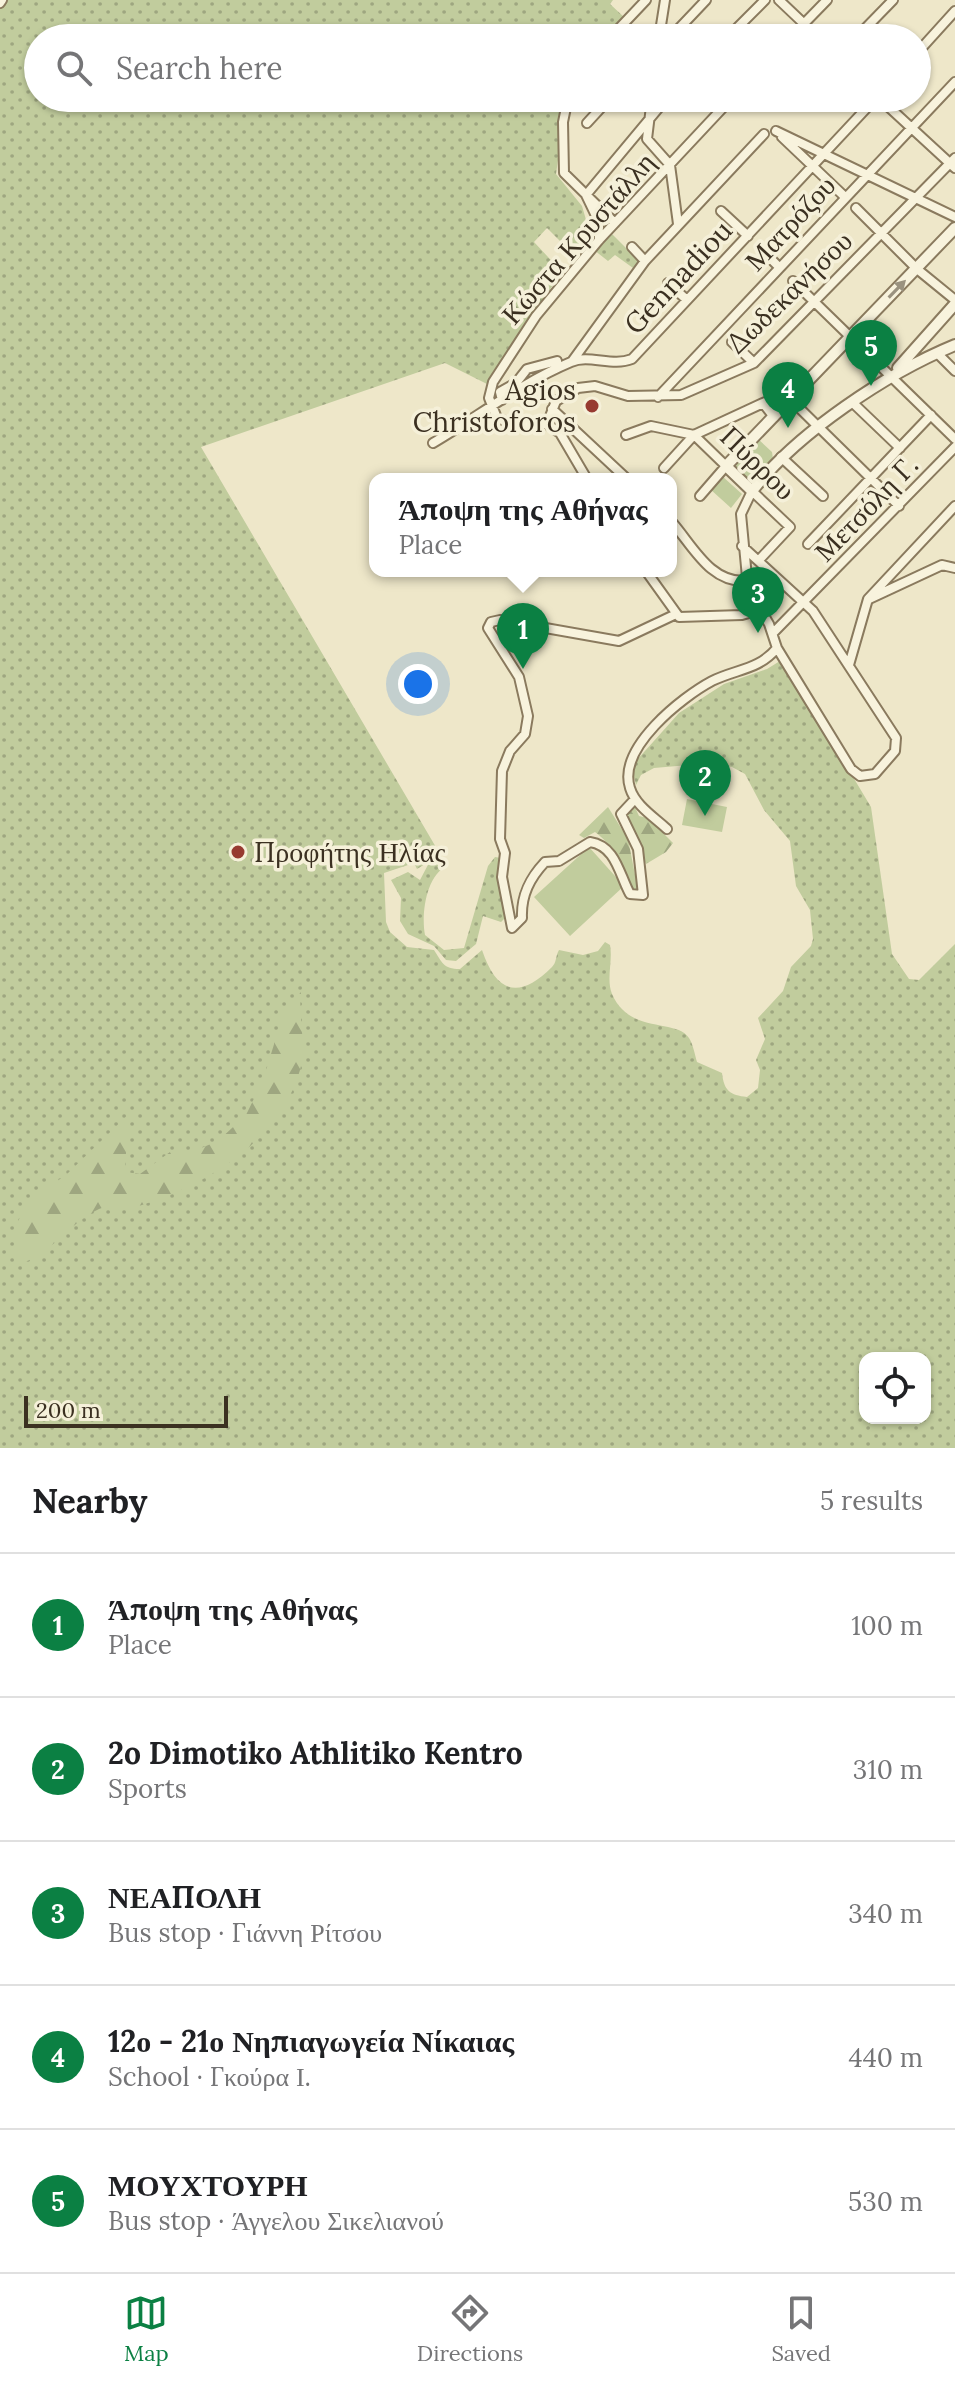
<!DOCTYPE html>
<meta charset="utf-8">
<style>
body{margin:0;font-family:Lora,serif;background:#f2f2f2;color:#202124}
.controls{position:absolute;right:24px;bottom:24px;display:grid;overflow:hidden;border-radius:16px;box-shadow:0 2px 6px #0004}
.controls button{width:72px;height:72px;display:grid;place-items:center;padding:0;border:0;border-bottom:2px solid #e0e0e0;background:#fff;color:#202124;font:40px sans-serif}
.scale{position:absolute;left:24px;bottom:20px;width:204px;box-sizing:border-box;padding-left:8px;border:4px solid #3b3021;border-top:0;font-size:22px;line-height:28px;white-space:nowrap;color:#3b3021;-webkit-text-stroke:6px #f5f0d9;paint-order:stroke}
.you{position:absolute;left:418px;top:684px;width:28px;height:28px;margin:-20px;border:6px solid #fff;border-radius:50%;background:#1a73e8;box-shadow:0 0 0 12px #1a73e833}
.badge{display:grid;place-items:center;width:52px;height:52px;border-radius:50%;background:#0b8043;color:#fff;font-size:26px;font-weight:700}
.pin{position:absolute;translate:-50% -66px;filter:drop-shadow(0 2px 4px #0008)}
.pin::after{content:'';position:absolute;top:42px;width:28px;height:24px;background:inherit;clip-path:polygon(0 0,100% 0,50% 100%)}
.popup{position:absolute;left:369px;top:473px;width:308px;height:104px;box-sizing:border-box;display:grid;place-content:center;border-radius:16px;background:#fff;filter:drop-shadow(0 2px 6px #0005);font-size:26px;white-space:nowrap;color:#757577}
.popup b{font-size:30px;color:#202124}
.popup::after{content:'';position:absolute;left:50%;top:100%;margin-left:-16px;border:16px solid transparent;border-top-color:#fff}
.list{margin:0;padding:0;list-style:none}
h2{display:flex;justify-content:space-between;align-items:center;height:104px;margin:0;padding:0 32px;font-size:34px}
h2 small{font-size:26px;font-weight:400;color:#757577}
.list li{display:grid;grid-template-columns:52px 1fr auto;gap:24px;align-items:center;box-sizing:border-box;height:144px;padding:0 32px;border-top:2px solid #e0e0e0}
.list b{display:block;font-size:30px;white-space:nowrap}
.list p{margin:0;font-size:26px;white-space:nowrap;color:#757577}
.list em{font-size:26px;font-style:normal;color:#757577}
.icon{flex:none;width:44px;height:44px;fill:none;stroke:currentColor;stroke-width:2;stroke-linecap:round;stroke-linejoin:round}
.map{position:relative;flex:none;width:955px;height:1448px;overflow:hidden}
.search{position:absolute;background:#fff;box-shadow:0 2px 6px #0004;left:24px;right:24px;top:24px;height:88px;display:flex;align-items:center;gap:20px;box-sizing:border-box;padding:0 28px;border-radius:44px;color:#757577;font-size:30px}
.sheet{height:824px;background:#fff}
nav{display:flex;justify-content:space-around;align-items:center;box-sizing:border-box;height:112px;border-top:2px solid #e0e0e0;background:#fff;font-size:22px;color:#757577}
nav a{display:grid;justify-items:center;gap:4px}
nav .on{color:#0b8043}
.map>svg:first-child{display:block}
</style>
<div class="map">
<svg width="955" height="1448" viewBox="0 0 955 1448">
<defs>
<pattern id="grass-dots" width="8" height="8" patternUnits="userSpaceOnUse" patternTransform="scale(2)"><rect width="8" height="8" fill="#c1cc9d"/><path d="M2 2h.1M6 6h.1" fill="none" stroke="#9ea680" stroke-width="1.8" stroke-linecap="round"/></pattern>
<pattern id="forest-firs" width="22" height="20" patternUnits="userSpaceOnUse" patternTransform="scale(2)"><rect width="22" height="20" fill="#c1cc9d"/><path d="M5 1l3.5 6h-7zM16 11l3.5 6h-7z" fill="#9ea680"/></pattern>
</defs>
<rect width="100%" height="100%" fill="#eee7c9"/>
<path fill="url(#grass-dots)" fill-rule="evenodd" d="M0,0H613L610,4L625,18L606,38H38V98H567L556,174L582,206L591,237L576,257L547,228L534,242L562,272L508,350L489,385L445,363L201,447L447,866C426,875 421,915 425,935L444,950L464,948L488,866L495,857L501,858L507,916L501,922L483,916L476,944L456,961L446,960L434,946L408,934L400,921L401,898L391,880L408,872L420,880L430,861L417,869L414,863L384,873L386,922L390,932L407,947L434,950C442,962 443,969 460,969L482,950C496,992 518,1001 552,967C557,962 555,957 559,950L583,955L598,951L605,942L610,945C613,961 606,979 612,994C630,1035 676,1018 689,1038C693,1044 695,1055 697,1062L722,1073C724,1091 730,1095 747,1097L758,1088L760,1070L756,1060L765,1039L758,1018L783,991L791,967L811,946L813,939L810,910L796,886L790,841L764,810L745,774L732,767L712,763L654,768L641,775L636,785L633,773L636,761L679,713L724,684L767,669L780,661L784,662L871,807L892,954L909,979L919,980L955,944V1448H0ZM865,1358H925V1418H865Z
M610,232L639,261L633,268L615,255L608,261L594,250Z"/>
<path fill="url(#forest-firs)" d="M634,805L639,816L648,818L673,843L666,852L646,864L623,814Z
M608,807L628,839L638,890H633C621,869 616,847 595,832L584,838L579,835Z
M301,992C298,1018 307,1044 300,1070C280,1141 207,1184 142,1205C129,1210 112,1204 99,1209C70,1222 49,1257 18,1264L15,1227L28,1202L67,1174L128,1115L125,1172L140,1174L170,1152L194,1151L218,1141L246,1115L263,1080L284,1012Z"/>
<path fill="#c1cc9d" d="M757,438L772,452L773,459L748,487L730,467Z
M722,476L742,494L731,508L710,489Z
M687,799L727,807L722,832L682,825Z
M589,847L624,886L570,936L534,897Z"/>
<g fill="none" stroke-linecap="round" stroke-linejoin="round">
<g stroke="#8a7a5e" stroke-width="12">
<path id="minor" d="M779,0L819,38
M0,3L2,0
M610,38L646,0
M659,38L665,0
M670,38L706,0
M727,38L765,0
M790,38L827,0
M856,38L893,0
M917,53L955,11
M568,98L563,122L564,173L615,223
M652,98L647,139L670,165L678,224
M879,98L955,168
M587,123L610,98
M776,131L955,217
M782,137L845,197
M856,208L917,269L955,300
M721,211L748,236
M599,240L598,220L586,195L667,98
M632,247L645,261
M764,252L779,267
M793,281L955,439
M668,283L687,300
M732,342L754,363
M937,353L955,371
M573,360L645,261L764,134
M658,397L955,82
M502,400L500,392L516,383L527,369L557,361
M763,403L785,394L899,506
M853,403L900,448
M552,409L627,479
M547,424L556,401L578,388L595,386L628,396L681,395L754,363L955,158
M547,424H513L497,418L489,398L493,382L536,316L599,240L732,98
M547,424L560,433L587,479
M626,435L651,426L694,435L726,466L700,496
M433,443C479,416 521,383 571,362C589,354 612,367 632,359L876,98
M781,457L823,496
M664,468L694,435L763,403L774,417
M671,521C693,546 710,583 746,581
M808,544L931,415
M742,546L813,611L896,738L895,751L875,774L860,776L851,769L777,648L769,624L748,588L741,514L752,491L790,527L759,560
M646,571L679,617L742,615L759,610
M869,599L942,565L955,568
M773,633L955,447
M849,665L868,599L955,506
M635,799L621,814L638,849L643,895L630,894C619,874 616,846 590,842L559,861L545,862C530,878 521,895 522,918L512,928L502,877L505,853L500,839L502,771L510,751L525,734L528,716L519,677L488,628L491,622L500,620L619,641L674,615
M667,829C654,817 635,805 630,788C617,748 682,697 712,681C736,669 759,670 777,648"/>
</g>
<g stroke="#8a7a5e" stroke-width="14">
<path id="tertiary" d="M955,228L726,466L752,491C797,433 887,373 955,345
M898,368L955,304"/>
</g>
<use href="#minor" stroke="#f8f3dd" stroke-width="8"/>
<use href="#tertiary" stroke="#f8f3dd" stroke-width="10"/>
</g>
<defs><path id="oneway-solid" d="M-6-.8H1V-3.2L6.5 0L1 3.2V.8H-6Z" transform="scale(2)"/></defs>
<use fill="#9a927f" href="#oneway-solid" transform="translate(897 289) rotate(-46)"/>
<g fill="#973a30" stroke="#f5f0d9" stroke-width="3">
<circle cx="592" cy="406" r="8"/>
<circle cx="238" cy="852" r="8"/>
</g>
<g text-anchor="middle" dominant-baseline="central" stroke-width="7" stroke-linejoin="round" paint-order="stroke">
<g font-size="28" fill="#3b3021" stroke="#f5f0d9">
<text transform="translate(790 223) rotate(-47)">Ματρόζου</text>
<text transform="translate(578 238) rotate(-49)">Κώστα Κρυστάλλη</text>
<text transform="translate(678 277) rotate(-47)">Gennadiou</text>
<text transform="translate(789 292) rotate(-44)">Δωδεκανήσου</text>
<text transform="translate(758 463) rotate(44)">Πύρρου</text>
<text transform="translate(866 508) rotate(-46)">Μετσόλη Γ.</text>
</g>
<g font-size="28" fill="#3b3021" stroke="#f5f0d9" text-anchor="end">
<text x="576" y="390">Agios<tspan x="576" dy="32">Christoforos</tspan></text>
<text x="254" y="852" text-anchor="start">Προφήτης Ηλίας</text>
</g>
</g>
</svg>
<div class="controls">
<button><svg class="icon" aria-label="locate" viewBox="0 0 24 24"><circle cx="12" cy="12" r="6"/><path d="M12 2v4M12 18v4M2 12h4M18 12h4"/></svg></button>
</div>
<div class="scale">200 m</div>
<div class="you"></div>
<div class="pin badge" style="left:523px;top:669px">1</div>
<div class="popup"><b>Άποψη της Αθήνας</b>Place</div>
<div class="pin badge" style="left:705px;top:816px">2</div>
<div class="pin badge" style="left:758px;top:633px">3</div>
<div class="pin badge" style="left:788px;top:428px">4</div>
<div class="pin badge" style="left:871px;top:386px">5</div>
<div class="search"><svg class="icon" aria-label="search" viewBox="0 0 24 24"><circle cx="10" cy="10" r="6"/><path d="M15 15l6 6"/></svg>Search here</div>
</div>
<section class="sheet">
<h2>Nearby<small>5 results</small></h2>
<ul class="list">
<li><span class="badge">1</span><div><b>Άποψη της Αθήνας</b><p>Place</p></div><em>100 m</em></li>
<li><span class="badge">2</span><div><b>2o Dimotiko Athlitiko Kentro</b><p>Sports</p></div><em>310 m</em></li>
<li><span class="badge">3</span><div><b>ΝΕΑΠΟΛΗ</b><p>Bus stop · Γιάννη Ρίτσου</p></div><em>340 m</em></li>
<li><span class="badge">4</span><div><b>12ο - 21ο Νηπιαγωγεία Νίκαιας</b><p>School · Γκούρα Ι.</p></div><em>440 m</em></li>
<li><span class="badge">5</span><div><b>ΜΟΥΧΤΟΥΡΗ</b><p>Bus stop · Άγγελου Σικελιανού</p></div><em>530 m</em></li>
</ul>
</section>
<nav>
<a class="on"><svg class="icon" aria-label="map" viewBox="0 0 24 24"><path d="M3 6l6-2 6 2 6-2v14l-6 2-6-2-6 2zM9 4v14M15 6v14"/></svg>Map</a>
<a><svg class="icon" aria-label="directions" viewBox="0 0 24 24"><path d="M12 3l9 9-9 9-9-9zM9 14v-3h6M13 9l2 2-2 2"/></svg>Directions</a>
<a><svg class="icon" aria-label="saved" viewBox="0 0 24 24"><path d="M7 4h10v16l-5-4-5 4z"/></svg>Saved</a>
</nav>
